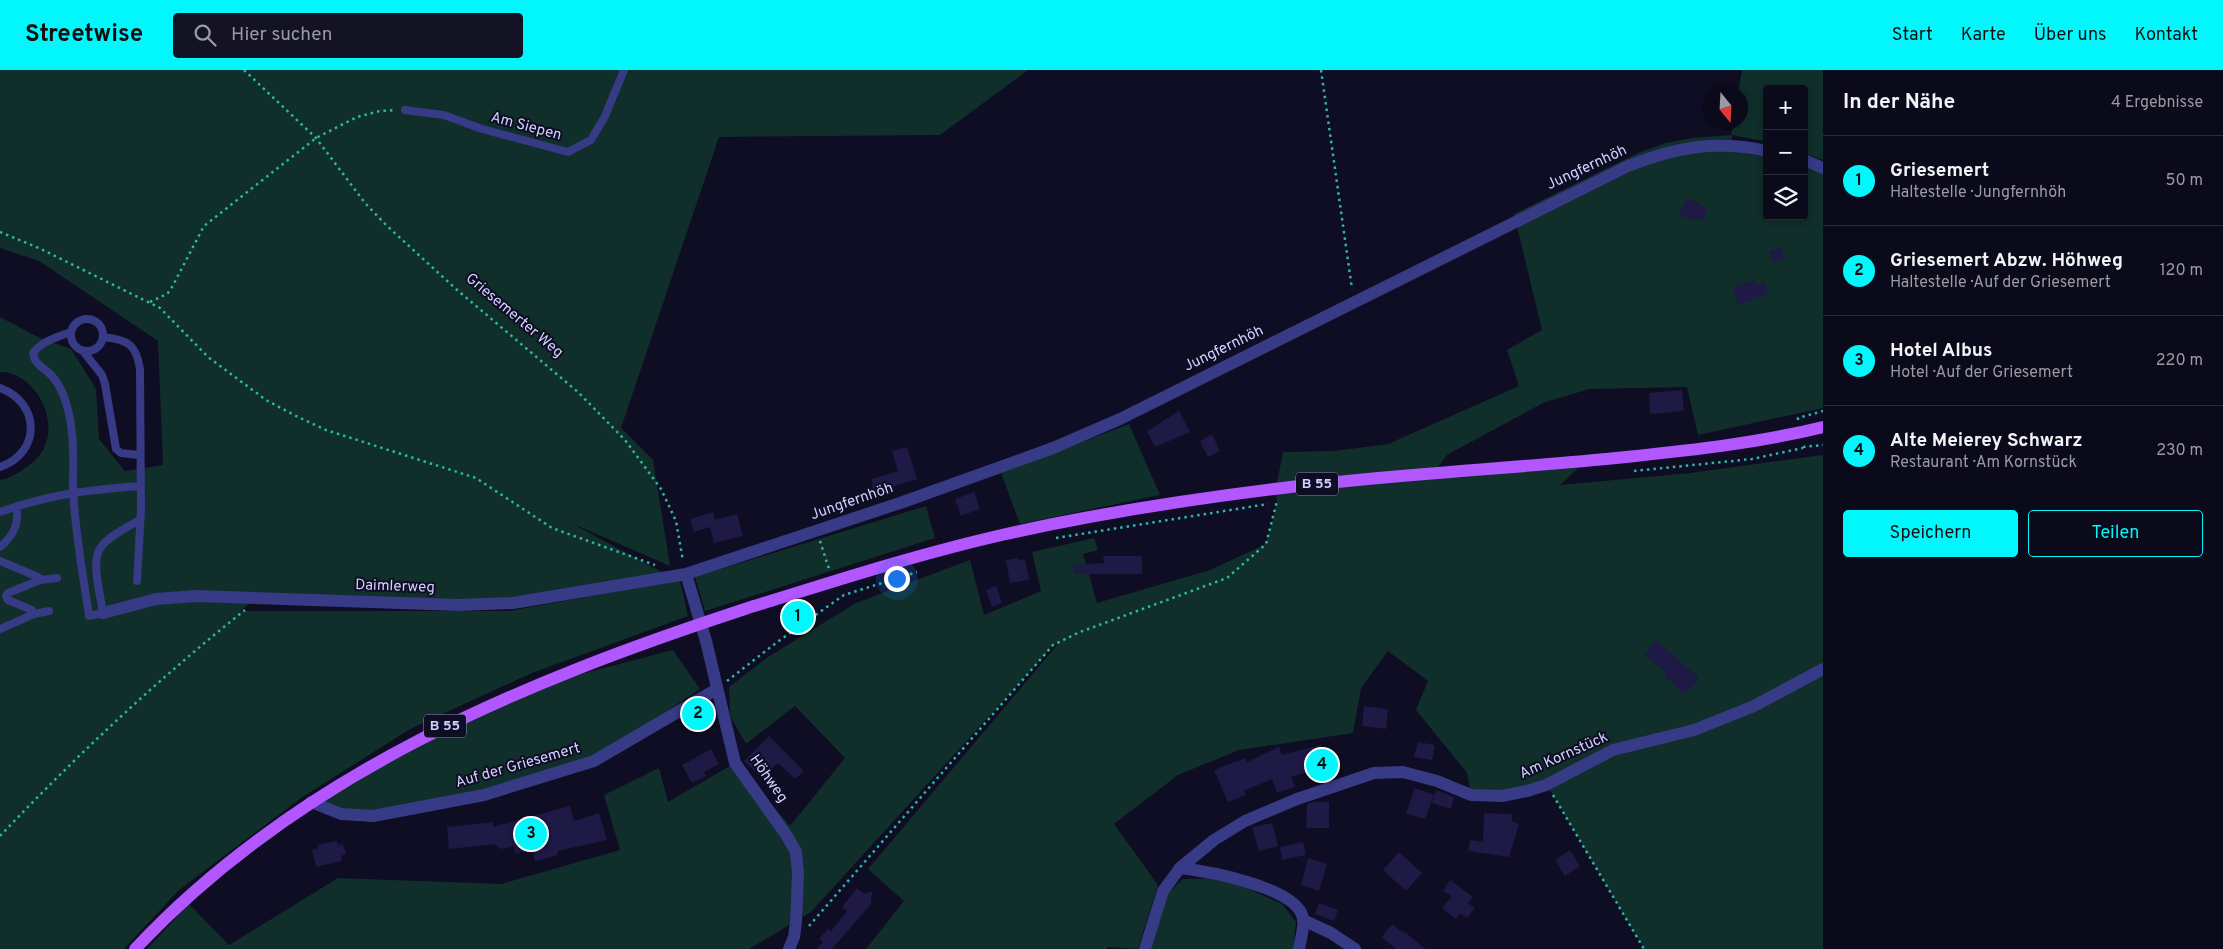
<!DOCTYPE html>
<html lang="de">
<meta charset="utf-8">
<style>
body{margin:0;font-family:Overpass,sans-serif;background:#141323;color:#f1f3f6}
.controls{position:absolute;right:15px;top:15px;display:grid;overflow:hidden;border-radius:5px;box-shadow:0 2px 8px #0003}
.controls button{width:45px;height:45px;display:grid;place-items:center;padding:0;border:0;border-bottom:1px solid #2b2b39;background:#0b0a1a;color:#f1f3f6;font:25px sans-serif}
.compass{position:absolute;left:1703px;top:15px;width:45px;height:45px;border-radius:50%;background:#0b0a1a;box-shadow:0 2px 8px #0003;rotate:162deg}
.you{position:absolute;left:896px;top:508px;width:18px;height:18px;margin:-12px;border:4px solid #fff;border-radius:50%;background:#1a73e8;box-shadow:0 0 0 8px #1a73e833}
.badge{display:grid;place-items:center;width:32px;height:32px;border-radius:50%;background:#00f7fb;color:#111;font-size:16px;font-weight:700}
.pin{position:absolute;translate:-50% -50%;border:2px solid #fff;box-shadow:0 1px 5px #0006}
.list{margin:0;padding:0;list-style:none}
h2{display:flex;justify-content:space-between;align-items:center;height:65px;margin:0;padding:0 20px;font-size:21px}
h2 small{font-size:16px;font-weight:400;color:#9a9aa2}
.list li{display:grid;grid-template-columns:32px 1fr auto;gap:15px;align-items:center;box-sizing:border-box;height:90px;padding:0 20px;border-top:1px solid #2b2b39}
.list b{display:block;font-size:19px;white-space:nowrap}
.list p{margin:0;font-size:16px;white-space:nowrap;color:#9a9aa2}
.list em{font-size:16px;font-style:normal;color:#9a9aa2}
.actions{display:flex;gap:10px;padding:15px 20px}
.actions a{flex:1;padding:11px 0;border:1px solid #00f7fb;border-radius:5px;text-align:center;font-size:18px;color:#00f7fb}
.actions .main{background:#00f7fb;color:#111}
.icon{flex:none;width:28px;height:28px;fill:none;stroke:currentColor;stroke-width:2;stroke-linecap:round;stroke-linejoin:round}
.map{position:relative;flex:none;width:1823px;height:879px;overflow:hidden}
header{display:flex;align-items:center;gap:30px;box-sizing:border-box;height:70px;padding:0 25px;background:#00f7fb;color:#111}
header strong{font-size:24px}
nav{display:flex;gap:28px;margin-inline-start:auto;font-size:18px}
.search{width:350px;height:45px;background:#141323;display:flex;align-items:center;gap:12px;box-sizing:border-box;padding:0 18px;border-radius:5px;color:#9a9aa2;font-size:19px}
main{display:flex}
aside{flex:1;background:#0b0a1a}
.map>svg:first-child{display:block}
</style>
<header>
<strong>Streetwise</strong>
<div class="search"><svg class="icon" aria-label="search" viewBox="0 0 24 24"><circle cx="10" cy="10" r="6"/><path d="M15 15l6 6"/></svg>Hier suchen</div>
<nav><a>Start</a><a>Karte</a><a>Über uns</a><a>Kontakt</a></nav>
</header>
<main>
<div class="map">
<svg width="1823" height="879" viewBox="0 0 1823 879">
<rect width="100%" height="100%" fill="#0f0d23"/>
<path fill="#102e2a" d="M0,0H1028L940,65L719,67L621,358L653,390L670,496L571,453L673,508L513,532L251,531L241,541H509L680,510L688,546L532,603L410,659L301,728L179,820L124,879H0V410C8,409 14,405 21,401C30,395 37,390 43,380C60,350 35,302 0,302V247L38,267L71,279L96,319L99,369L125,401L163,395L158,271L39,191L0,178Z
M1742,0H1823V90L1804,83V19H1767V72L1732,65L1730,81L1767,87V146H1804V97L1823,104V338L1698,365L1687,317L1589,319L1543,333L1447,385L1434,402L1586,391L1560,415L1690,403L1823,385V879H1644L1547,715L1471,725L1467,703L1416,640L1428,611L1388,581L1361,618L1353,663L1239,680L1178,705L1114,754L1158,815L1138,879L1107,877V879H866L904,831L868,799L1058,574L1053,576L811,842L749,879H147L189,834L229,875L338,808L501,814L620,780L604,725L659,698L668,732L735,693L790,756L845,688L795,636L746,674L730,646L729,617L768,587L856,533L970,490L984,545L1041,521L1032,482L1094,468L1098,480L1083,484L1097,533L1210,500L1266,474L1277,433L1276,418L1283,382L1335,381L1388,374L1519,316L1507,280L1542,260L1514,144L1636,84L1665,73L1692,68L1731,65L1734,53L1740,52V22H1738Z
M1129,354L1160,425L1020,454L1001,403Z
M926,436L935,468L705,541L695,507Z
M673,580L700,619L594,691L484,725L373,746L311,732L535,616Z
M1225,808L1282,834L1296,852L1293,879H1150L1167,824L1183,809Z"/>
<path fill="#1e1945" d="M1687,128L1708,139L1702,151L1696,148L1694,151L1679,144Z
M1781,177L1785,189L1773,193L1769,181Z
M1754,210L1756,216L1765,213L1768,224L1738,235L1733,218Z
M1682,320L1684,341L1650,344L1649,323Z
M1179,341L1190,362L1155,377L1147,361Z
M1212,364L1220,381L1208,387L1200,371Z
M907,377L917,409L873,423L872,409L898,401L892,381Z
M974,422L980,439L961,446L955,429Z
M713,442L715,450L737,444L743,466L714,473L710,457L694,462L690,449Z
M1103,486H1142V504H1073V495L1104,493Z
M1018,488V490L1025,489L1029,510L1010,513L1006,490Z
M996,516L1002,533L992,537L986,520Z
M1656,570L1699,608L1685,624L1664,606L1666,602L1644,585Z
M1364,636L1388,639L1386,659L1362,656Z
M769,666L804,701L795,709L778,693L771,699L767,695L758,704L744,691Z
M1418,672L1435,675L1432,690L1414,687Z
M1321,675L1327,697L1291,707L1295,717L1277,723L1272,709L1244,721L1246,725L1228,732L1214,700L1245,688L1247,692L1279,677L1282,685Z
M711,679L719,694L704,702L706,706L692,713L682,695Z
M1415,718L1434,725L1425,749L1406,743Z
M1436,720L1454,727L1451,739L1432,733Z
M1313,732H1329V758H1306L1307,734Z
M570,736L574,751L599,743L607,770L557,781L558,785L535,791L532,780L515,784L514,776L501,779L494,774L449,779L447,757L493,752V757Z
M1484,743L1512,744V751L1519,754L1509,787L1468,781L1470,770L1483,772Z
M1272,753L1278,776L1259,781L1252,757Z
M337,771L338,775L343,774L346,784L341,786L342,791L316,797L312,780L318,778L317,775Z
M1303,772L1306,785L1282,790L1280,777Z
M1570,780L1580,796L1565,806L1555,790Z
M1399,782L1422,803L1406,821L1383,800Z
M1308,788L1327,794L1319,821L1301,815Z
M1450,810L1473,827L1468,833L1475,838L1467,848L1460,843L1456,849L1442,838L1452,826L1443,821Z
M857,818L864,824L872,821L871,834L832,879H817L823,872L819,869L828,859L831,861L847,841L842,837Z
M1319,833L1338,840L1334,851L1315,844Z
M1392,854L1404,863L1405,862L1425,879H1396L1382,867Z"/>
<g fill="none" stroke-linecap="round" stroke-linejoin="round">
<path stroke="#2bb8a3" stroke-width="2.5" stroke-dasharray="2.5 4" stroke-linecap="butt" d="M244,0L316,68L365,133L386,155L456,219L579,323L625,370L661,419L676,451L683,491
M1321,0L1352,219
M0,162L41,179L160,238L208,287L266,330L296,346L326,360L476,408L552,458L655,495
M150,232L167,224L171,219L204,156L316,68L357,47L380,41L396,40
M1798,350V348L1823,341
M1803,377L1823,375
M1634,401L1752,389L1803,378
M1056,468L1268,434
M820,471L829,499
M727,611L776,573L844,525L917,502
M1553,725L1644,879
M0,766C76,686 158,609 245,540
M809,856L1053,575L1080,562L1227,508L1266,474L1277,431"/>
<path stroke="#373a84" stroke-width="8" d="M405,40L444,45L482,59L568,82L591,70L605,46L624,0
M71 265a16 16 0 1 1 32 0a16 16 0 1 1-32 0Z
M71,262C57,267 42,271 33,283C34,295 45,298 52,306C60,315 64,325 67,336C75,364 73,392 73,420C75,462 83,505 89,546L103,543C101,527 90,490 101,477C110,465 127,458 139,450
M104,267C128,270 136,274 140,299L141,440L137,511
M83,281L102,305L105,314L116,379L121,383L139,385
M0,318C41,333 41,383 0,397
M0,442C51,424 87,420 140,416
M0,477C13,466 20,454 16,437
M0,491L38,507L40,510L8,523L6,526L8,530L32,540L34,544L0,559
M40,510L57,508
M34,544L49,541"/>
<path stroke="#373a84" stroke-width="12" d="M1804,90L1823,98
M686,504L706,571L735,693L787,766L796,782L798,804L796,852L794,867L789,879
M103,543L156,529L196,526L459,535L513,533L686,504L903,432L1053,378L1120,349L1628,96C1676,77 1716,70 1767,81
M311,732L341,744L373,746L484,725L594,691L717,619
M1303,850L1331,863L1355,879
M1145,879L1163,821L1180,798C1206,801 1297,817 1303,848C1305,857 1300,870 1299,879"/>
<path stroke="#373a84" stroke-width="12" d="M1180,798L1214,770L1245,751L1297,729L1374,703L1403,702L1437,711L1471,725L1502,726L1527,721L1546,715L1613,680L1694,660L1754,636L1823,599"/>
<path stroke="#b257ff" stroke-width="12" d="M135,879C299,704 522,612 745,539C831,512 918,484 1006,464C1095,444 1185,430 1274,419C1391,404 1509,399 1626,387C1693,380 1758,373 1823,357"/>
</g>
<g text-anchor="middle" dominant-baseline="central" stroke-width="4" stroke-linejoin="round" paint-order="stroke">
<g fill="#0f0d23" stroke="#9796bd" stroke-width="1">
<rect x="1296" y="402.5" width="42" height="23" rx="4"/>
<rect x="424" y="644.5" width="42" height="23" rx="4"/>
</g>
<g font-size="14" font-weight="bold" fill="#d1d0ff">
<text x="1317" y="414">B 55</text>
<text x="445" y="656">B 55</text>
</g>
<g font-size="15" fill="#d1d0ff" stroke="#0f0d23">
<text transform="translate(526 57) rotate(15)">Am Siepen</text>
<text transform="translate(1587 98) rotate(-25)">Jungfernhöh</text>
<text transform="translate(514 246) rotate(40)">Griesemerter Weg</text>
<text transform="translate(1224 279) rotate(-26)">Jungfernhöh</text>
<text transform="translate(852 432) rotate(-19)">Jungfernhöh</text>
<text transform="translate(395 517) rotate(2)">Daimlerweg</text>
<text transform="translate(1564 686) rotate(-24)">Am Kornstück</text>
<text transform="translate(518 696) rotate(-16)">Auf der Griesemert</text>
<text transform="translate(768 709) rotate(55)">Höhweg</text>
</g>
</g>
</svg>
<div class="controls">
<button>+</button>
<button>−</button>
<button><svg class="icon" aria-label="layers" viewBox="0 0 24 24"><path d="M12 4l9 5-9 5-9-5zM3 14l9 5 9-5"/></svg></button>
</div>
<svg class="compass" viewBox="-18 -18 36 36"><path d="M0-13l5 13h-10z" fill="#e53935"/><path d="M0 13l5-13h-10z" fill="#9a9aa2"/></svg>
<div class="you"></div>
<div class="pin badge" style="left:798px;top:547px">1</div>
<div class="pin badge" style="left:698px;top:644px">2</div>
<div class="pin badge" style="left:531px;top:764px">3</div>
<div class="pin badge" style="left:1322px;top:695px">4</div>
</div>
<aside>
<h2>In der Nähe<small>4 Ergebnisse</small></h2>
<ul class="list">
<li><span class="badge">1</span><div><b>Griesemert</b><p>Haltestelle · Jungfernhöh</p></div><em>50 m</em></li>
<li><span class="badge">2</span><div><b>Griesemert Abzw. Höhweg</b><p>Haltestelle · Auf der Griesemert</p></div><em>120 m</em></li>
<li><span class="badge">3</span><div><b>Hotel Albus</b><p>Hotel · Auf der Griesemert</p></div><em>220 m</em></li>
<li><span class="badge">4</span><div><b>Alte Meierey Schwarz</b><p>Restaurant · Am Kornstück</p></div><em>230 m</em></li>
</ul>
<div class="actions"><a class="main">Speichern</a><a>Teilen</a></div>
</aside>
</main>
